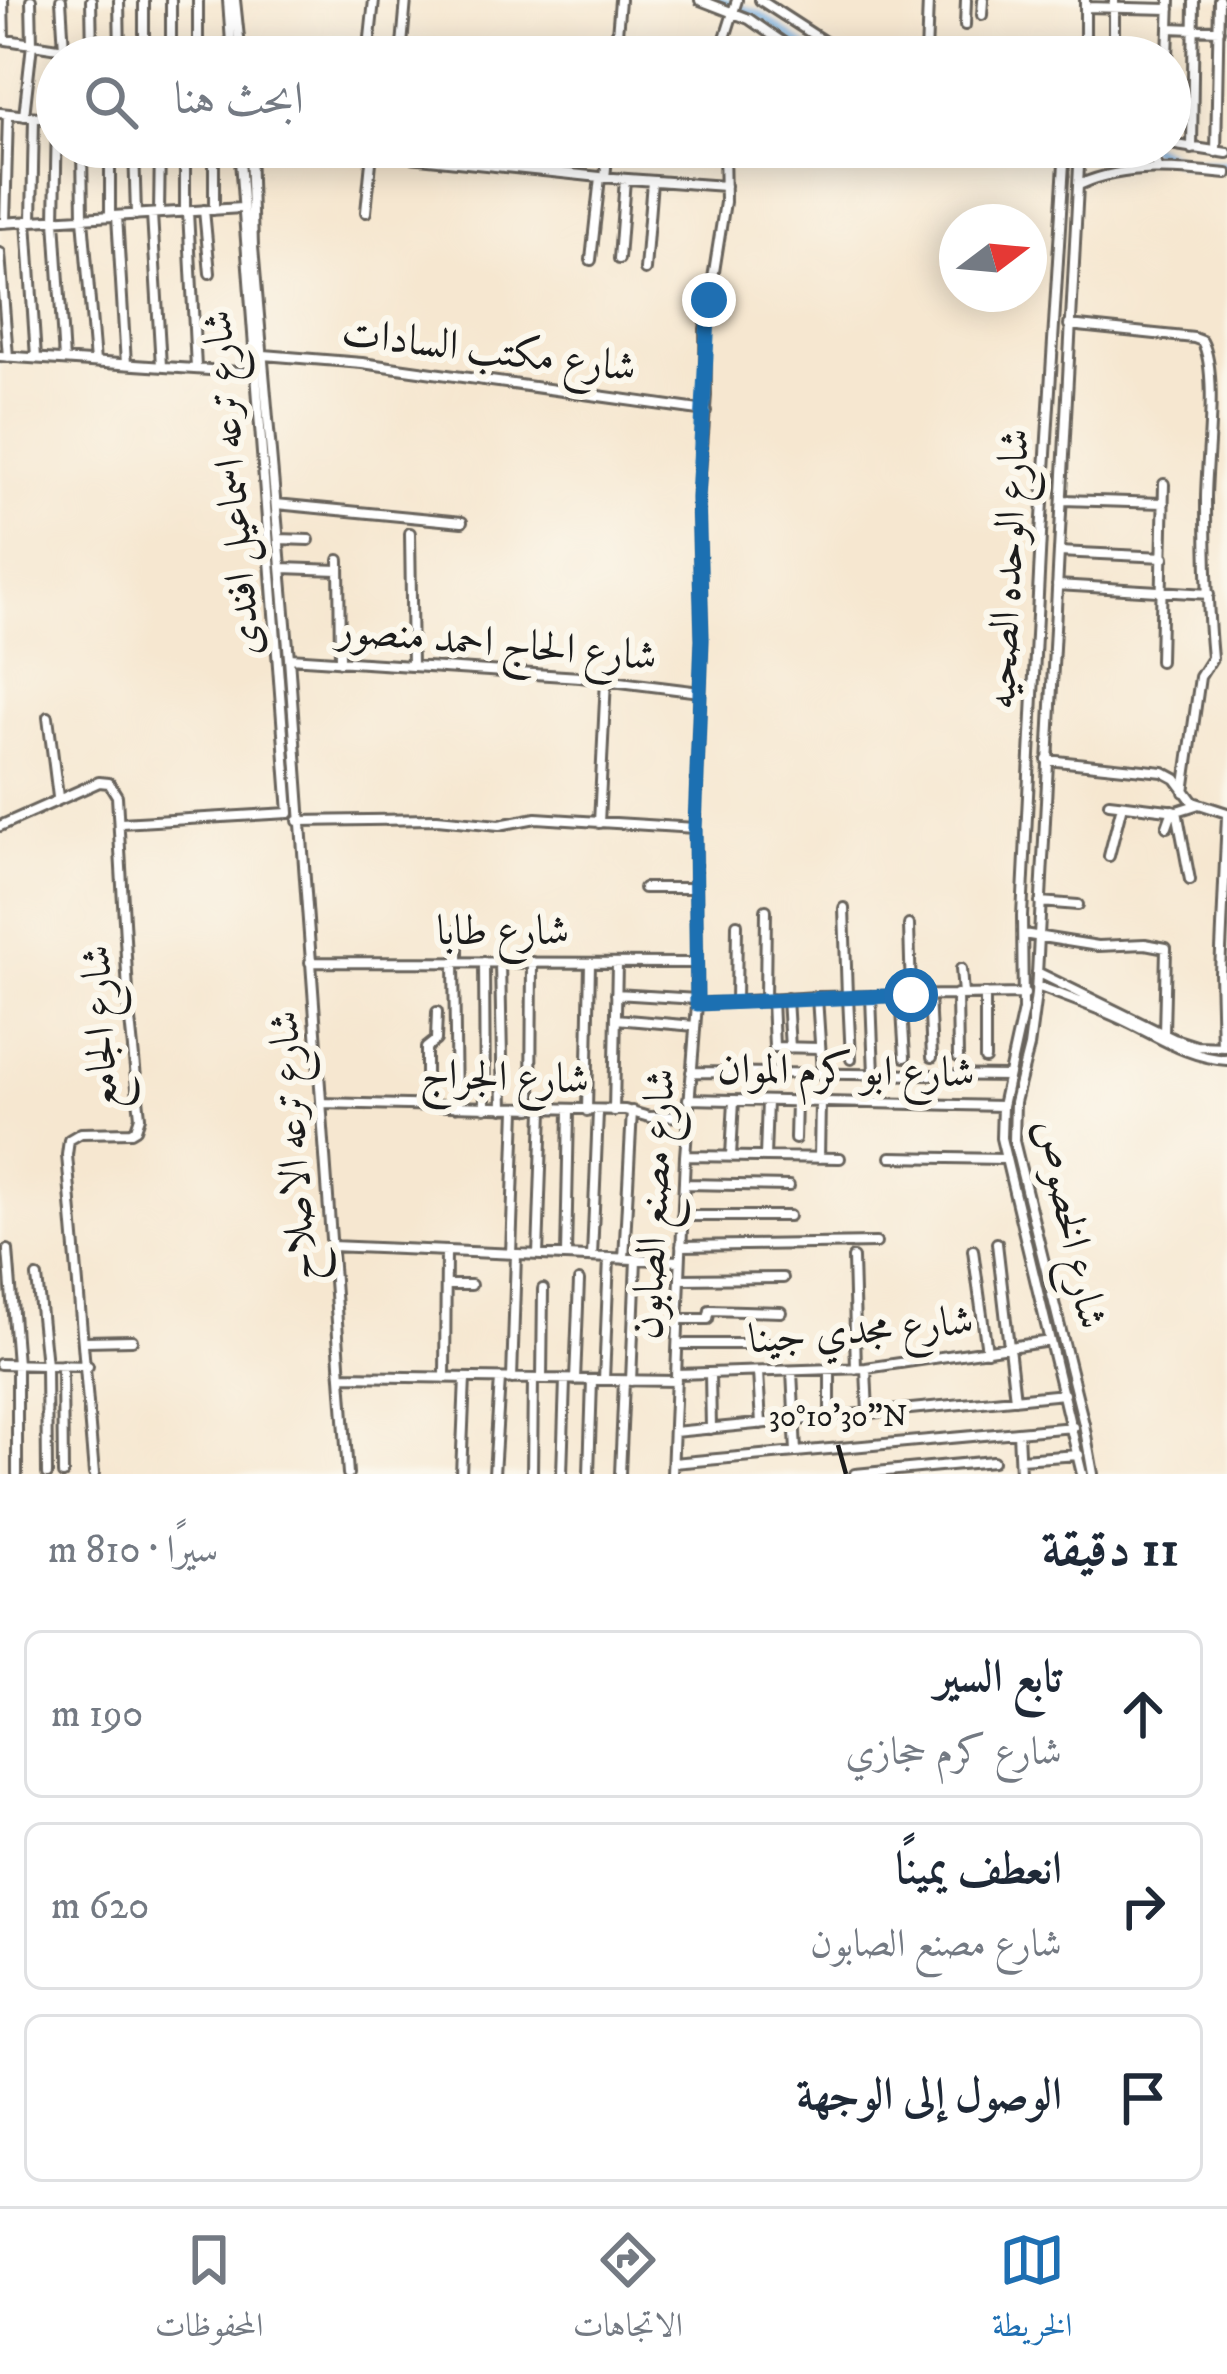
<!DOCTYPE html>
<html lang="ar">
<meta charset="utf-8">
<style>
body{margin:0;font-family:"IM FELL DW Pica",Amiri,serif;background:#f6f6f7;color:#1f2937;direction:rtl}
.compass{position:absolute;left:939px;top:204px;width:108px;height:108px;border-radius:50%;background:#fff;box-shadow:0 6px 30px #0003;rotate:74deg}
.stop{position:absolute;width:36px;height:36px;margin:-27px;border:9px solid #1f6fb2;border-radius:50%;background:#fff}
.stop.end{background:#1f6fb2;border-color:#fff;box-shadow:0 3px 12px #0008}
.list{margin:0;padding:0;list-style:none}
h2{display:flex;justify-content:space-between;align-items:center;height:156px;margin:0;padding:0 48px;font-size:51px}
h2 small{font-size:39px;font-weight:400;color:#747a83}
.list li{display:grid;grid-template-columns:78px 1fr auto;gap:36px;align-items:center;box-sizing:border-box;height:168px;margin:0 24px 24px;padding:0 24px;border:3px solid #e0e1e3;border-radius:18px}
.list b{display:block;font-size:45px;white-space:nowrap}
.list p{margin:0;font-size:39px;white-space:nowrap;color:#747a83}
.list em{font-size:39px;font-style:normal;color:#747a83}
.icon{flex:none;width:66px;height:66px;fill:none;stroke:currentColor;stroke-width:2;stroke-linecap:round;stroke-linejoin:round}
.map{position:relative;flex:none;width:1227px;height:1474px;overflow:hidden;direction:ltr}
.search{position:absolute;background:#fff;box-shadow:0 6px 30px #0003;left:36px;right:36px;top:36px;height:132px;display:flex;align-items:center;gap:30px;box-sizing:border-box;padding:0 42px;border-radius:66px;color:#747a83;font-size:45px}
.sheet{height:732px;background:#fff}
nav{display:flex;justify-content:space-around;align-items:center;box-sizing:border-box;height:168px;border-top:3px solid #e0e1e3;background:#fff;font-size:33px;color:#747a83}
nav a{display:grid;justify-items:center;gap:6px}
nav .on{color:#1f6fb2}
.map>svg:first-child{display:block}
</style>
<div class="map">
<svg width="1227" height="1474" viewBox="0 0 1227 1474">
<rect width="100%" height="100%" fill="#fbf7ec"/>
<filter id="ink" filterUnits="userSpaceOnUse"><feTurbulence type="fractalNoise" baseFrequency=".00833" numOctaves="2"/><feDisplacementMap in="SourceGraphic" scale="24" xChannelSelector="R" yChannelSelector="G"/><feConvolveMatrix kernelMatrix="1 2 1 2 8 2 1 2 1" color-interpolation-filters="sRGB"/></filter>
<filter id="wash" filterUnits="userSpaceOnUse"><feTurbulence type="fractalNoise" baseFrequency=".004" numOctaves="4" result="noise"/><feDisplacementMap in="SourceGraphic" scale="48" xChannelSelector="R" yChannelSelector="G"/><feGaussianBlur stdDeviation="2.7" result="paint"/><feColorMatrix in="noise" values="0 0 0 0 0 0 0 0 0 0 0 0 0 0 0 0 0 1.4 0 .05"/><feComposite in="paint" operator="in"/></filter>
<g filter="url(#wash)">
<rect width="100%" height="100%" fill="#f6e7d0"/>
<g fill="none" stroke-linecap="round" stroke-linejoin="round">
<path stroke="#6eace0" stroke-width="8" d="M718,0L760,15L817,57
M1150,147L1180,161L1227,165"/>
</g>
</g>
<g filter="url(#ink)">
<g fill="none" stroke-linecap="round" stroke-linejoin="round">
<g stroke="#68635b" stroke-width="14">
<path id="minor" d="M3,0L4,39
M61,0L64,49
M91,0L92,53
M119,0L120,57
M144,0V57
M171,0V57
M198,0V57
M228,0L232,57
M235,0L241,57
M700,0L749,19L804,57
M760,0L848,57
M1085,0V57
M1085,7L1170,9
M982,15L983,0
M965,25L966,0
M1169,28L1219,30
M0,39L117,57
M368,57L374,0
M401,57L406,0
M615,57L620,0
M719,57L737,0
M926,57L928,0
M1114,57V0
M1168,57L1170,0
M0,113L57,119
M24,116L32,44L31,0
M54,119L57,74
M57,119L55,220L64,360
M1170,144L1227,153
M82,147L83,218L95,362
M134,147L136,215
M185,147V212
M239,147L289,813
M250,147L253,247L289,658L348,1474
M315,147L600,177L725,186
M1065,147L1041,535L1022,916L1023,1010L1002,1106L1001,1138L1082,1474
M1080,147L1036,994L1029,1047L1015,1102L1014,1141L1084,1424L1093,1474
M1128,147L1152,159L1160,169
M1192,149L1194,0
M1216,152L1219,0
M605,178L608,147
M1081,184C1127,164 1178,169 1227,174
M204,210L210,273
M214,210V152
M188,211L196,368
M366,212L372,152
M159,213L160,147
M152,214L161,366
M110,216V147
M117,216L126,364
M27,221L36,358
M32,221L34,117
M0,223L242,208
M5,223L8,114
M0,253L8,357
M619,259L625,179
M591,260L600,177
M645,270L652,181
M1069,325L1194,338L1202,341C1219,372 1206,460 1206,499C1206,552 1207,606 1212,658L1200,677L1184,792
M264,355L362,363L706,411
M0,356L254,373
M1062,500L1164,503
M276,504L462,522
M410,533L412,666
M279,539L309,540
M1059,552L1164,557
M339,560L340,662
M282,568L339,570
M1057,585L1209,594
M289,658L580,677L700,692
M1160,661L1164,484
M48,717L58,797
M1047,760L1163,772L1176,779L1193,802L1227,813
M1109,803L1177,811L1196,805
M1177,811L1190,880
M298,821L437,819L499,825L536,818L695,828
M121,823L289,813
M599,823L606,679
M0,826L99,782L109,783L117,796L129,1010L140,1117L136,1129L131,1132L81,1133L69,1140L67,1155L94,1474
M1167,827L1173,810
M1109,856L1122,805
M644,888H695
M1040,902L1078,905
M844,908L847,996
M909,925L911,995
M458,930V962
M1023,934L1098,946L1145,944L1166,948L1164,1034
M310,962L696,963
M454,962L456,1107
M484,962L485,1108
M500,962L503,1108
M961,969L963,994
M1037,972L1174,1039L1196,1046L1226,1047
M1037,986C1064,996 1092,1006 1119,1018C1157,1035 1184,1057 1227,1060
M616,994L697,999
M957,994L958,1057
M985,994V1059
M901,995L905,1057
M929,995L932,1057
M848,996L851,1059
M871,996L874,1074
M817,997L822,1073
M787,998L790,1048
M772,999L774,1047L820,1048
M765,1000L766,910
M736,1002L737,924
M697,1004L817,997L1025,994
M616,1019L695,1026
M1222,1047L1220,973L1227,816
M691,1072L1008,1076
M688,1099L1002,1106
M321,1103L625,1110L649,1117L687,1116
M426,1106V1048L436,1040L437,1012
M531,1109L532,962
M587,1111L590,963
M614,1111L617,963
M795,1139L796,1101
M685,1156L840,1158
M731,1156L734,1100
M765,1157L767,1101
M891,1157L1004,1159
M819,1158L820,1102
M684,1184L789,1186
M682,1216H789
M997,1243L1015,1399
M331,1246L680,1261
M681,1246L876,1243
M8,1250L17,1364V1474
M973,1250L987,1351
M511,1254L516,1109
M538,1255L543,1110
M566,1256L569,1111
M592,1257L598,1112
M853,1258L856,1369
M624,1259L632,1111
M37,1277L46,1365L47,1474
M680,1279L783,1278
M446,1285H471
M678,1319H708L710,1310L781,1312
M85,1341L132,1340
M678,1344H780
M0,1364L88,1366
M62,1365L63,1474
M866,1368L868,1414
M830,1370V1418
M792,1371L796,1452
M758,1372L761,1424
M710,1373L711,1429
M677,1374L866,1368L1050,1341
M341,1376L676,1381
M445,1378L446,1251
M512,1379L516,1254
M542,1379L543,1289
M575,1380L579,1281
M604,1380L609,1258
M631,1381L636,1259
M674,1432L1064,1394
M1018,1432L1020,1474
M1020,1459L1079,1455
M673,1463L1073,1427
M461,1474L465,1378
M494,1474L500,1379
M532,1474L533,1379
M562,1474L565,1380
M589,1474L592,1380
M620,1474L624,1381
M672,1474L685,1156L697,1004L695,828L702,639L698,498L706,396L705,329L725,202L724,147
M855,1474L993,1461"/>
</g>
<use href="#minor" stroke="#fff" stroke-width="8"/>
</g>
</g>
<g fill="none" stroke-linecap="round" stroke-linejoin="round" filter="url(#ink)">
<path stroke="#1f6fb2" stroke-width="15" d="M709,300L698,498L702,639L695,828L697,1004L911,995"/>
</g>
<path fill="none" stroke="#1c1c1c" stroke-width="4.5" d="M838,1445L846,1474"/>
<g text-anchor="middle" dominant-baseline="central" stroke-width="12" stroke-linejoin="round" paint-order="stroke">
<g font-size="42" fill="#1c1c1c" stroke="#fbf7ec">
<text transform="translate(489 351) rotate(7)">شارع مكتب السادات</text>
<text transform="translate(233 483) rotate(-95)">شارع ترعه اسماعيل افندى</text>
<text transform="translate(1009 569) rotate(-87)">شارع الوحده الصحيه</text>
<text transform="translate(497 644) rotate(5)">شارع الحاج احمد منصور</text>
<text x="503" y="932">شارع طابا</text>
<text transform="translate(101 1027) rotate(-93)">شارع الجامع</text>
<text transform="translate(846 1072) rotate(1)">شارع ابو كرم الموان</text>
<text transform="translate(505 1078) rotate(2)">شارع الجراج</text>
<text transform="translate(294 1146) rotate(-94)">شارع ترعه الاصلاح</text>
<text transform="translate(655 1204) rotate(-87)">شارع مصنع الصابون</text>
<text transform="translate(1070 1224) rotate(78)">شارع الخصوص</text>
<text transform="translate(861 1331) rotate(-5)">شارع مجدي جينا</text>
</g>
</g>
<g font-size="30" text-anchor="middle" fill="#1c1c1c" stroke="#fbf7ec" stroke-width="12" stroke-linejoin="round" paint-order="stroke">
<text x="838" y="1426">30°10'30"N</text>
</g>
</svg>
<svg class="compass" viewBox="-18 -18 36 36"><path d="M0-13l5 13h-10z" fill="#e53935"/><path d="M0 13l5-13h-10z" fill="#747a83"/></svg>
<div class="stop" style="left:911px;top:995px"></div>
<div class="stop end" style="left:709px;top:300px"></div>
<div class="search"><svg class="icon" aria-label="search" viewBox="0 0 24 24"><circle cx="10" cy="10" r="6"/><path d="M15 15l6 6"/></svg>ابحث هنا</div>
</div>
<section class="sheet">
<h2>11 دقيقة<small>سيرًا · 810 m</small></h2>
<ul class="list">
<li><svg class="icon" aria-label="ahead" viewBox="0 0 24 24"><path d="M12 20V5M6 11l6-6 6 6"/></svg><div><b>تابع السير</b><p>شارع كرم حجازي</p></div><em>190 m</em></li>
<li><svg class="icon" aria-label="right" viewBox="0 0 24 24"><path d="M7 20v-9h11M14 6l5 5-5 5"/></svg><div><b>انعطف يمينًا</b><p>شارع مصنع الصابون</p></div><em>620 m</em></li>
<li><svg class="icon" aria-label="arrive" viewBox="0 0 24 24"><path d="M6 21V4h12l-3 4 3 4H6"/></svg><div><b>الوصول إلى الوجهة</b></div></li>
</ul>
</section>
<nav>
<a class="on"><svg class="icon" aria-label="map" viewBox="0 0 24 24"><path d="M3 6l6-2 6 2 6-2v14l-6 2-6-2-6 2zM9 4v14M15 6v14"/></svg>الخريطة</a>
<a><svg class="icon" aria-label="directions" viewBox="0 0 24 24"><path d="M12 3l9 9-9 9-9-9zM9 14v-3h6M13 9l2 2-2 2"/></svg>الاتجاهات</a>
<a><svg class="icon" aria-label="saved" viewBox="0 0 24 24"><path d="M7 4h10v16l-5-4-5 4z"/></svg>المحفوظات</a>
</nav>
